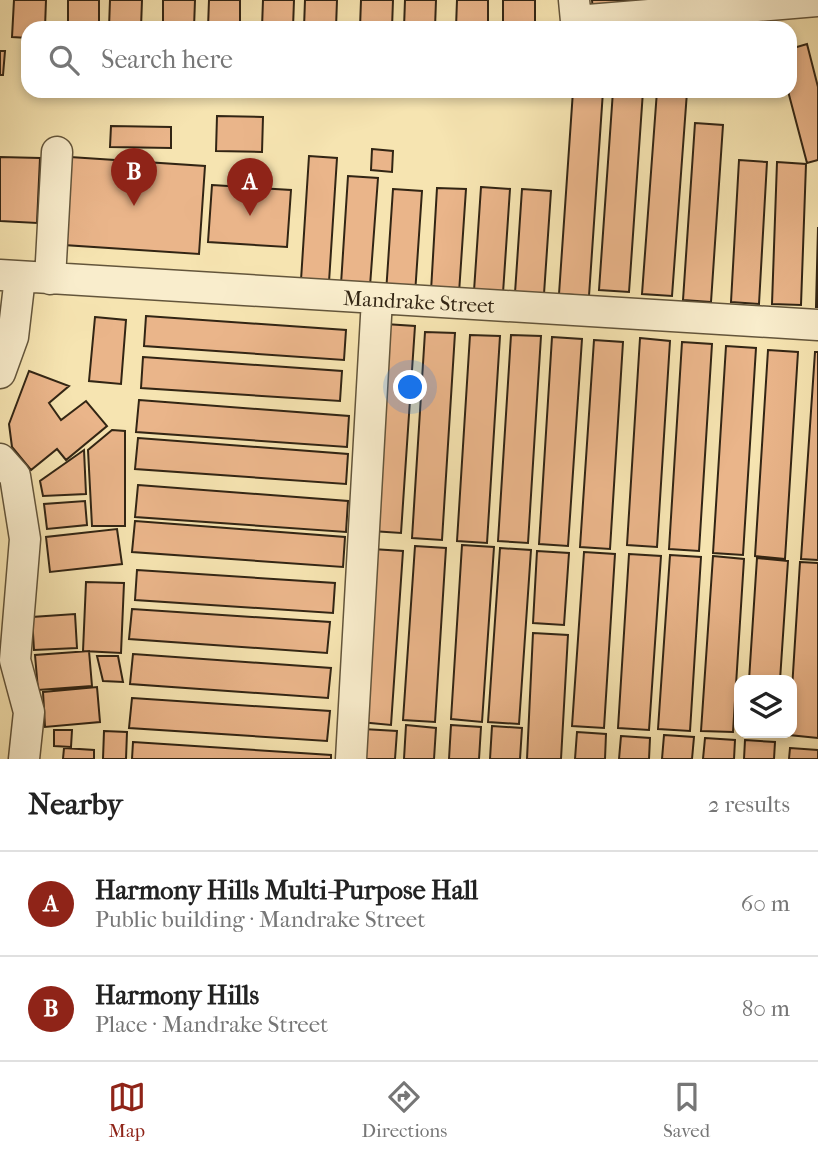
<!DOCTYPE html>
<meta charset="utf-8">
<style>
body{margin:0;font-family:"IM FELL French Canon",serif;background:#f6f6f6;color:#222}
.controls{position:absolute;right:21px;bottom:21px;display:grid;overflow:hidden;border-radius:14px;box-shadow:0 4px 10px #0003}
.controls button{width:63px;height:63px;display:grid;place-items:center;padding:0;border:0;border-bottom:2px solid #e0e0e0;background:#fff;color:#222;font:35px sans-serif}
.you{position:absolute;left:411px;top:388px;width:24px;height:24px;margin:-18px;border:5px solid #fff;border-radius:50%;background:#1a73e8;box-shadow:0 0 0 10px #1a73e833}
.badge{display:grid;place-items:center;width:46px;height:46px;border-radius:50%;background:#8f2418;color:#fff;font-size:23px;font-weight:700}
.pin{position:absolute;translate:-50% -58px;filter:drop-shadow(0 2px 4px #0008)}
.pin::after{content:'';position:absolute;top:37px;width:24px;height:21px;background:inherit;clip-path:polygon(0 0,100% 0,50% 100%)}
.list{margin:0;padding:0;list-style:none}
h2{display:flex;justify-content:space-between;align-items:center;height:91px;margin:0;padding:0 28px;font-size:30px}
h2 small{font-size:23px;font-weight:400;color:#767676}
.list li{display:grid;grid-template-columns:46px 1fr auto;gap:21px;align-items:center;box-sizing:border-box;height:105px;padding:0 28px;border-top:2px solid #e0e0e0}
.list b{display:block;font-size:26px;white-space:nowrap}
.list p{margin:0;font-size:23px;white-space:nowrap;color:#767676}
.list em{font-size:23px;font-style:normal;color:#767676}
.icon{flex:none;width:38px;height:38px;fill:none;stroke:currentColor;stroke-width:2;stroke-linecap:round;stroke-linejoin:round}
.map{position:relative;flex:none;width:818px;height:759px;overflow:hidden}
.search{position:absolute;background:#fff;box-shadow:0 4px 10px #0003;left:21px;right:21px;top:21px;height:77px;display:flex;align-items:center;gap:18px;box-sizing:border-box;padding:0 24px;border-radius:21px;color:#767676;font-size:26px}
.sheet{height:301px;background:#fff}
nav{display:flex;justify-content:space-around;align-items:center;box-sizing:border-box;height:98px;border-top:2px solid #e0e0e0;background:#fff;font-size:19px;color:#767676}
nav a{display:grid;justify-items:center;gap:4px}
nav .on{color:#8f2418}
.map>svg:first-child{display:block}
</style>
<div class="map">
<svg width="818" height="759" viewBox="0 0 818 759">
<rect width="100%" height="100%" fill="#f6e4b1"/>
<filter id="stains"><feTurbulence type="fractalNoise" baseFrequency=".00286" numOctaves="4"/><feColorMatrix values="0 0 0 0 .2 0 0 0 0 .09 0 0 0 0 .02 0 0 0 .5 -.17"/></filter>
<radialGradient id="worn" r=".72"><stop offset=".6" stop-color="#630" stop-opacity="0"/><stop offset="1" stop-color="#630" stop-opacity=".3"/></radialGradient>
<path fill="#eab58a" stroke="#322514" stroke-width="2" d="M14,0H46L45,28H28V38L12,37Z
M68,0H99V28H68Z
M110,0H142L141,28H109Z
M163,0H195L194,28H163Z
M209,0H240V28H208Z
M263,0H294L293,28H262Z
M305,0H337L336,28H304Z
M361,0H393L392,28H360Z
M405,0H436L435,28H404Z
M457,0H488V28H456Z
M503,0H535V28H503Z
M592,0H715L593,11Z
M807,44L818,87V160L807,163L788,91H790V49Z
M0,51H5L3,75H0Z
M573,91H603L589,296L559,294Z
M613,91H643L629,292L599,290Z
M657,91L687,92L672,296L642,294Z
M217,116L263,117L262,152L216,151Z
M695,123L723,125L711,302L683,300Z
M111,126L171,127V148L110,147Z
M372,149L393,151L392,172L371,170Z
M309,156L337,158L329,282L301,280Z
M0,157L40,158L37,223L0,221Z
M70,157L205,166L199,254L64,245Z
M739,160L767,162L759,304L731,302Z
M777,162L806,164L801,305L772,304Z
M348,176L378,178L370,286L341,284Z
M212,185L291,190L287,247L208,242Z
M481,187L510,189L503,293L474,291Z
M437,188L466,189L459,293L431,291Z
M393,189L422,191L415,294L386,293Z
M522,189L551,191L544,294L515,293Z
M818,227V307H816Z
M146,316L346,330L344,360L144,346Z
M95,317L126,320L121,384L89,381Z
M385,324L415,326L401,533L372,531Z
M425,332L455,333L442,540L412,538Z
M470,335L500,336L487,543L457,541Z
M511,335L541,336L528,543L498,541Z
M552,337L582,339L568,546L539,544Z
M640,338L670,341L657,547L627,545Z
M594,340L623,342L610,549L580,547Z
M682,342L712,344L699,551L669,549Z
M726,346L756,348L743,555L713,553Z
M768,350L798,352L785,559L755,556Z
M815,352H818V560L801,559Z
M143,357L342,371L340,401L141,388Z
M29,371L69,386L49,403L61,420L86,401L107,426L66,460L57,449L31,470L12,447L9,424Z
M139,400L349,416L347,447L136,432Z
M112,430L125,431V526H92L88,450Z
M138,438L348,454L346,484L135,469Z
M84,450L86,494L43,496L40,481Z
M138,485L348,501L346,532L135,517Z
M85,501L87,525L47,529L44,504Z
M135,521L345,537L343,567L132,552Z
M117,529L122,564L50,572L46,537Z
M462,545L494,547L482,722L451,719Z
M415,546L446,548L435,722L403,720Z
M500,548L531,550L519,724L488,722Z
M372,549L403,551L391,725L360,722Z
M537,551L569,553L564,625L533,623Z
M584,552L615,554L604,728L572,726Z
M629,554L661,556L649,730L618,728Z
M670,555L701,557L690,731L658,729Z
M713,556L744,559L733,732L701,731Z
M757,558L788,561L780,680H749Z
M800,562L818,563V738L789,735V733H792V689Z
M137,570L335,583L333,613L135,600Z
M86,582L124,583L121,653L83,651Z
M132,609L330,622L327,653L129,639Z
M75,614L77,648L34,650L32,617Z
M533,633L568,635L561,759H527Z
M89,651L92,686L38,690L35,655Z
M133,654L331,668L328,698L130,684Z
M97,656H118L123,682L103,681Z
M97,687L100,722L45,727L43,692Z
M132,698L330,711L327,741L129,728Z
M406,725L436,728L434,759H404Z
M451,725L481,727L479,759H449Z
M492,726L522,728L520,759H490Z
M363,729L397,731L395,759H361Z
M54,730H72L71,747L54,746Z
M104,731L127,732L126,759H103Z
M577,732L606,734L605,759H575Z
M664,735L694,737L692,759H662Z
M621,736L650,738L649,759H619Z
M705,738L735,740L734,759H703Z
M745,740L775,742L774,759H744Z
M133,742L331,755V759H132Z
M64,748L94,750V759H63Z
M790,748L818,750V759H789Z"/>
<g fill="none" stroke-linecap="round" stroke-linejoin="round">
<g stroke="#63553b" stroke-width="33">
<path id="minor" d="M574,0L576,21L818,1
M0,275L818,325
M50,279L57,152
M0,373L13,337L20,277
M0,459L15,476L25,539L15,660L29,712L24,759
M351,759L377,299"/>
</g>
<use href="#minor" stroke="#f9edcc" stroke-width="30"/>
</g>
<g text-anchor="middle" dominant-baseline="central" stroke-width="5" stroke-linejoin="round" paint-order="stroke">
<g font-size="21" fill="#322514" stroke="#f9edcc">
<text transform="translate(419 302) rotate(3)">Mandrake Street</text>
</g>
</g>
<rect width="100%" height="100%" filter="url(#stains)"/>
<rect width="100%" height="100%" fill="url(#worn)"/>
</svg>
<div class="controls">
<button><svg class="icon" aria-label="layers" viewBox="0 0 24 24"><path d="M12 4l9 5-9 5-9-5zM3 14l9 5 9-5"/></svg></button>
</div>
<div class="you"></div>
<div class="pin badge" style="left:250px;top:216px">A</div>
<div class="pin badge" style="left:134px;top:206px">B</div>
<div class="search"><svg class="icon" aria-label="search" viewBox="0 0 24 24"><circle cx="10" cy="10" r="6"/><path d="M15 15l6 6"/></svg>Search here</div>
</div>
<section class="sheet">
<h2>Nearby<small>2 results</small></h2>
<ul class="list">
<li><span class="badge">A</span><div><b>Harmony Hills Multi-Purpose Hall</b><p>Public building · Mandrake Street</p></div><em>60 m</em></li>
<li><span class="badge">B</span><div><b>Harmony Hills</b><p>Place · Mandrake Street</p></div><em>80 m</em></li>
</ul>
</section>
<nav>
<a class="on"><svg class="icon" aria-label="map" viewBox="0 0 24 24"><path d="M3 6l6-2 6 2 6-2v14l-6 2-6-2-6 2zM9 4v14M15 6v14"/></svg>Map</a>
<a><svg class="icon" aria-label="directions" viewBox="0 0 24 24"><path d="M12 3l9 9-9 9-9-9zM9 14v-3h6M13 9l2 2-2 2"/></svg>Directions</a>
<a><svg class="icon" aria-label="saved" viewBox="0 0 24 24"><path d="M7 4h10v16l-5-4-5 4z"/></svg>Saved</a>
</nav>
